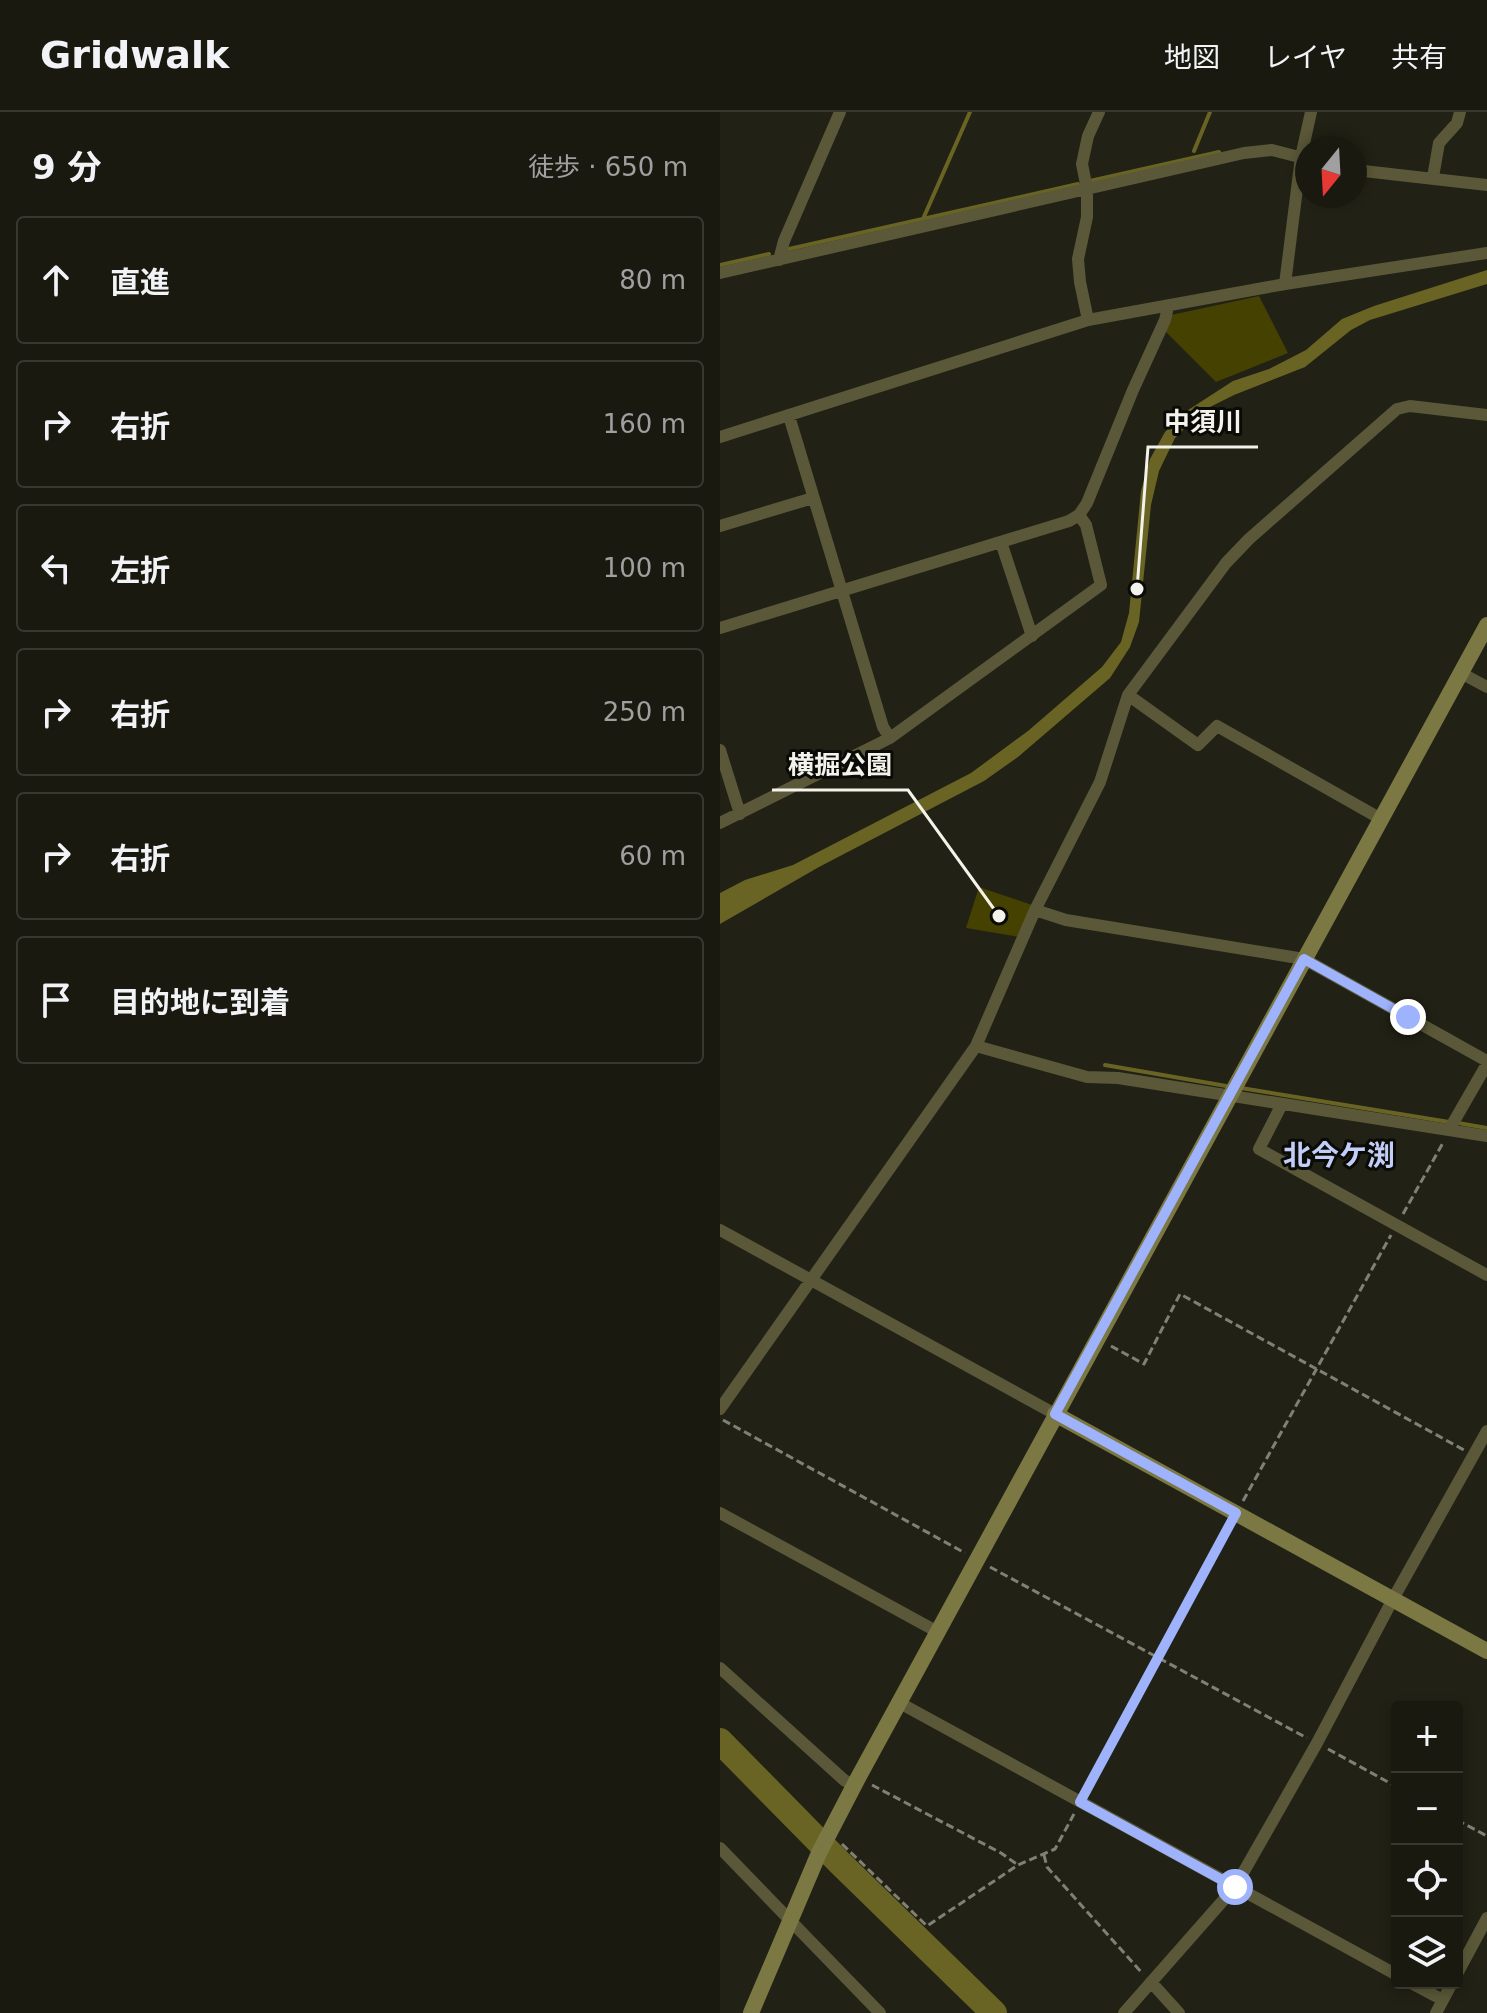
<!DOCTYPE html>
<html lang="ja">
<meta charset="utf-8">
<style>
body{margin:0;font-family:"DejaVu Sans","Noto Sans JP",sans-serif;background:#26261e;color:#f1f3f6}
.controls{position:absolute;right:24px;bottom:24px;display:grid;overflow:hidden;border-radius:8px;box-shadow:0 4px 12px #0003}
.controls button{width:72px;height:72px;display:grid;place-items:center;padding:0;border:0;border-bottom:2px solid #373830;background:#191910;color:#f1f3f6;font:40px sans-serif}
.compass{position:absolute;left:575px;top:24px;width:72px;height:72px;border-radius:50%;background:#191910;box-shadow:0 4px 12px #0003;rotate:198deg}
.stop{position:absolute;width:24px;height:24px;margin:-18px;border:6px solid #9fb3fd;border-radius:50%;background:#fff}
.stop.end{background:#9fb3fd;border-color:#fff;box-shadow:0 2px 8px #0008}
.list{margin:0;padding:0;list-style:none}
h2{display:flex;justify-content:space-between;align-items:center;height:104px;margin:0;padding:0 32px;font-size:34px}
h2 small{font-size:26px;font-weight:400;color:#9fa09f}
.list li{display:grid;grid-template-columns:52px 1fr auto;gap:24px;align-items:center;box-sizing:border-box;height:128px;margin:0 16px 16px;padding:0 16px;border:2px solid #373830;border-radius:8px}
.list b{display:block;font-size:30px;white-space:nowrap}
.list em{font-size:26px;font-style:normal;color:#9fa09f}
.icon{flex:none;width:44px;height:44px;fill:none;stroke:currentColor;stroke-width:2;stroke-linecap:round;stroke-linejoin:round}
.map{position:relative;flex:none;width:767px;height:1901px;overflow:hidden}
header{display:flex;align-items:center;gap:48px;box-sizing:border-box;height:112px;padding:0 40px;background:#191910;border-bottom:2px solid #373830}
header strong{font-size:38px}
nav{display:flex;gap:44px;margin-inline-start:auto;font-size:28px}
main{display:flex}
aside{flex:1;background:#191910}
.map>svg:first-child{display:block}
</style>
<header>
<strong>Gridwalk</strong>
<nav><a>地図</a><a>レイヤ</a><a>共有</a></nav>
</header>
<main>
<aside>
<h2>9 分<small>徒歩 · 650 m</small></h2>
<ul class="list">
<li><svg class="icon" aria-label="ahead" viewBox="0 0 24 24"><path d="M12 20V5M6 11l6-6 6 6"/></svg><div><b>直進</b></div><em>80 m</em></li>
<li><svg class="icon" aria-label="right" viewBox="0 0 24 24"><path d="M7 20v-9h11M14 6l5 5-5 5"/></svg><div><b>右折</b></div><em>160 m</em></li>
<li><svg class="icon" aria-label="left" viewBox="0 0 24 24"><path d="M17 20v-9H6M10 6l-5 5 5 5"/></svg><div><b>左折</b></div><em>100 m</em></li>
<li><svg class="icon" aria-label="right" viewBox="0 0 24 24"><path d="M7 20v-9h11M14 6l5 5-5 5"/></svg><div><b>右折</b></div><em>250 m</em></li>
<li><svg class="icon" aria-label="right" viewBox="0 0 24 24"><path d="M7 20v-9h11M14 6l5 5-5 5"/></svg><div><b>右折</b></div><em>60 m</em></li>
<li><svg class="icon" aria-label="arrive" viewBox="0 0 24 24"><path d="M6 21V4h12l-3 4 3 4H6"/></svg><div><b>目的地に到着</b></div></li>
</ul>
</aside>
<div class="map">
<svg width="767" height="1901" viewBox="0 0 767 1901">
<rect width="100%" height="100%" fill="#212115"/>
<path fill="#454100" d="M539,184L568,241L496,270L445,219L451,203Z
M259,775L312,793L300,825L246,816Z"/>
<path fill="#696423" d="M767,158V172L650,208L631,218L585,255L514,283L482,299L455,326L439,359L431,393L419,510L410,535L390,566L298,645L264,669L99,755L0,812V781L25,768L73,753L251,661L308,619L382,555L401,530L409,501L421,379L430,347L445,320L465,300L513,269L549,257L586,238L622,207L654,194Z"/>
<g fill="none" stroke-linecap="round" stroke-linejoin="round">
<path stroke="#696423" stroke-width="4" d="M474,39L490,0
M370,69L499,40
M203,107L250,0
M69,137L358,72
M0,153L49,142
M385,953L512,975
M521,976L729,1010
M738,1011L767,1016"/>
<path stroke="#696423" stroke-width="26" d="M0,1629L121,1752L274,1901"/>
<path stroke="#808076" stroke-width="3" stroke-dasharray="8 4" stroke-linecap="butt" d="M683,1102L724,1029
M391,1234L424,1252L460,1182L744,1338
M3,1308L245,1441
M523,1389L671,1123
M270,1455L587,1626
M608,1637L677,1675
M152,1673L281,1741L298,1753
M367,1677L510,1413
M737,1708L767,1724
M122,1732L207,1814L298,1753L335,1737L354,1702
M324,1743L327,1755L423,1862"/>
<path stroke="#5a5838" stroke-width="12" d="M635,58L767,73
M713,65L719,31L737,11L740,0
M59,148L64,129L120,0
M0,161L524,41L552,38L587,47
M565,172L581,45L591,0
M368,208L360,170L358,147L367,105V77L362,52L368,24L379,0
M69,304L163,615L170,626
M0,325L368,208L565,172L767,141
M0,414L93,386
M281,430L312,524
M0,516L349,409L359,403L367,391L413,278L445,208L448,195
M741,561L767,575
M408,583L478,633L497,614L661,707
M0,638L20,702
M0,711L170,626L381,473L366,413L359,403
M315,798L346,808L584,847L767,949
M256,934L367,965L398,966L767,1024
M562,992L539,1037L767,1163
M729,1018L767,952
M0,1118L335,1302
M0,1297L256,934L315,798L380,670L408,583L506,451L529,427L677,297L690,294L767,303
M0,1401L216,1519
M0,1556L124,1668L134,1674
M178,1590L677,1863
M0,1736L160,1901
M737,1862L767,1806
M431,1870L459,1901
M691,1871L723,1888
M404,1901L515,1775L597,1631L673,1487L767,1319
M716,1901L732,1871"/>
<path stroke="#7b7843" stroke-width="16" d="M335,1302L767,1539
M31,1901L99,1741L138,1666L767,513"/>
</g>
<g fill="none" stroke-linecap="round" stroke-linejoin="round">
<path stroke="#9fb3fd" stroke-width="10" d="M515,1775L360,1690L516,1401L335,1302L584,847L688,905"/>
</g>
<g text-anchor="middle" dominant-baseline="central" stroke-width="6" stroke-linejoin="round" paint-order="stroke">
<g font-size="28" font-weight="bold" fill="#c2cef8" stroke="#0a0a06">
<text x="619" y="1043">北今ケ渕</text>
</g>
</g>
<path fill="none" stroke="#f3f3ec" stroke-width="3" d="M417 477L428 335H538M279 804L188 678H52"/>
<g fill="#f3f3ec" stroke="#0a0a06" stroke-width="3">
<circle cx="417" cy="477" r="8"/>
<circle cx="279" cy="804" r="8"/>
</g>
<g font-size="26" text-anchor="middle" font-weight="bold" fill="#f3f3ec" stroke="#0a0a06" stroke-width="6" stroke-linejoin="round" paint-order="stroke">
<text x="483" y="319">中須川</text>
<text x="120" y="662">横掘公園</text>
</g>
</svg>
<div class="controls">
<button>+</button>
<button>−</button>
<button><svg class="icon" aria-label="locate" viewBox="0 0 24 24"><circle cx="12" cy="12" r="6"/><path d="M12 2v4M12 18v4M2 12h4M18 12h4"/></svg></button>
<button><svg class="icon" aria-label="layers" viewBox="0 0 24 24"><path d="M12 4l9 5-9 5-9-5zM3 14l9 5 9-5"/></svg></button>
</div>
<svg class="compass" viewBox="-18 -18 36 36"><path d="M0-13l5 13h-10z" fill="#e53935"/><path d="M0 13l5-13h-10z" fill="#9fa09f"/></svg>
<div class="stop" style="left:515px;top:1775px"></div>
<div class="stop end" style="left:688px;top:905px"></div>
</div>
</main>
